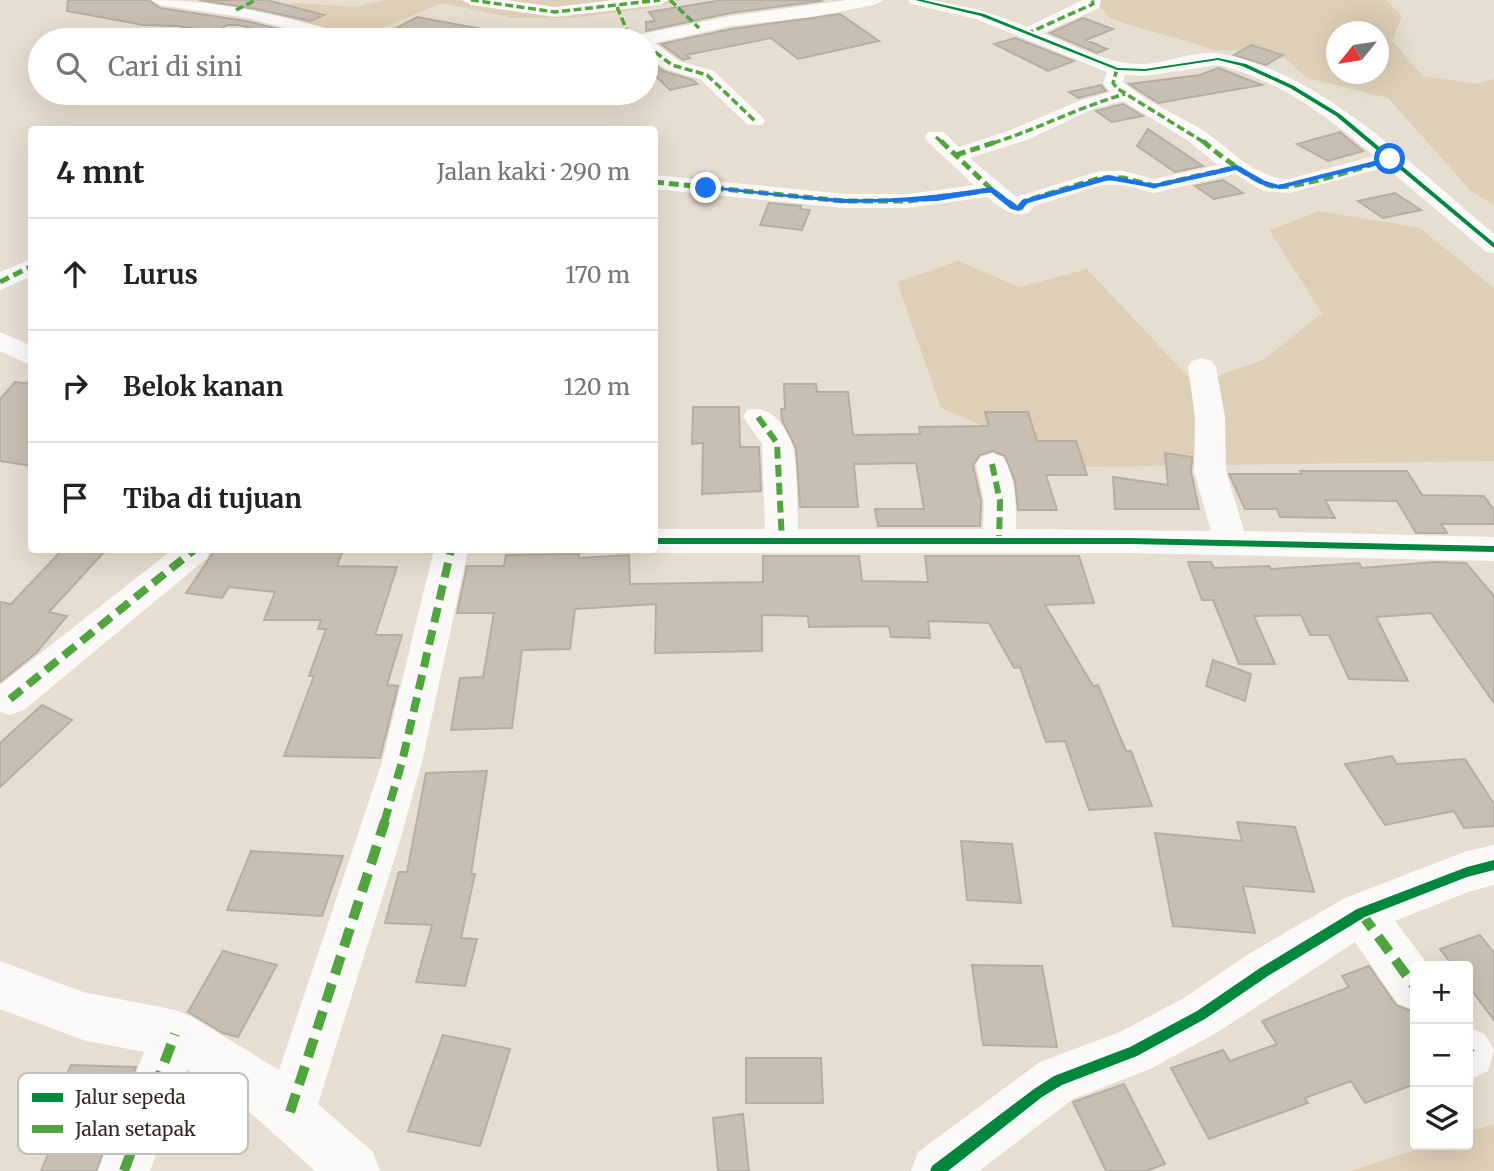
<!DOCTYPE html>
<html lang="id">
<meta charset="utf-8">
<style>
body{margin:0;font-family:Merriweather,serif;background:#f2f2f2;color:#222}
.controls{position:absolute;right:21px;bottom:21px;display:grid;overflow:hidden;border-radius:7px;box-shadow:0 7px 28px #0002}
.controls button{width:63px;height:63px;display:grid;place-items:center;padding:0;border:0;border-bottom:2px solid #e0e0e0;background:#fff;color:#222;font:35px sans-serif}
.compass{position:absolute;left:1326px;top:21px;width:63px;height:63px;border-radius:50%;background:#fff;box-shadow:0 7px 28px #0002;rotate:240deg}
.stop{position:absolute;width:21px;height:21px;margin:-16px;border:5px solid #1a73e8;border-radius:50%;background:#fff}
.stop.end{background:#1a73e8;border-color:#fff;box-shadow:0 2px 7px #0008}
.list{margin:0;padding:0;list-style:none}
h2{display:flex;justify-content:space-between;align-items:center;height:91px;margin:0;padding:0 28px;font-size:30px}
h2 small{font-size:23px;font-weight:400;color:#767676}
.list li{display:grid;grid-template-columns:46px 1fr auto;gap:21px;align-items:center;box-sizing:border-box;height:112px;padding:0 28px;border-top:2px solid #e0e0e0}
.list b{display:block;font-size:26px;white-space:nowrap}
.list em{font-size:23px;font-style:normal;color:#767676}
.icon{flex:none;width:38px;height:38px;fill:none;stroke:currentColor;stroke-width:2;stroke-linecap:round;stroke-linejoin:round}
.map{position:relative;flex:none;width:1494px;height:1171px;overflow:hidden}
.search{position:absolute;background:#fff;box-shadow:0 7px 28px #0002;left:28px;top:28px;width:630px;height:77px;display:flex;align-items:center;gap:18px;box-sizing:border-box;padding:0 24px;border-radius:38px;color:#767676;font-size:26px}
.panel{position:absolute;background:#fff;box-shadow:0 7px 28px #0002;left:28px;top:126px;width:630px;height:427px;border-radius:7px}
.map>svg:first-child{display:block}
</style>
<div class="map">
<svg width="1494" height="1171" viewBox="0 0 1494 1171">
<rect width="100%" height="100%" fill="#e6ded0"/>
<path fill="#decfb7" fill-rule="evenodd" d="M385,0H682L645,9L572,18H513L442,3L359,38L263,11L295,3L355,7Z
M1094,0H1386L1402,16L1392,41L1423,76L1477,84L1494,79V205L1471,191L1388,98L1307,78L1277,51L1215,50L1111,19ZM1336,32H1378V74H1336Z
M1320,211L1420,228L1494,288V461L1079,467L941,408L897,282L958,261L1020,287L1087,269L1195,384L1263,360L1322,313L1269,230Z
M1494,1124V1171H1351L1430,1145H1468V1132Z"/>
<path fill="#c8bfb2" stroke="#b5aea3" stroke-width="2" d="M68,0H149L160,8L246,21L288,31L278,36L239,25H227L216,32L177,26L143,25L67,11Z
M199,0H267L324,15L310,21L256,9Z
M722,0H819L821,1L730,13L646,31V22L655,21L649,12Z
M840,14L879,41L798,59L771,38L686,55L690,58L683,60L661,44L731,29Z
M417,17L493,31L492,40H374Z
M1083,18L1113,29L1086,40L1107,49L1097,53L1050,33Z
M1015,38L1074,61L1048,71L994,44Z
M1251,45L1283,55L1266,65L1234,55Z
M646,57L663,71L693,80L697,84L670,90L646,67Z
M1218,68L1262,85L1158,103L1129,84L1200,75Z
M1101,85L1106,91L1078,98L1069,92Z
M1123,104L1143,116L1112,122L1096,111Z
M1148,129L1203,166L1175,172L1137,146Z
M1340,132L1363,151L1328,161L1297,144Z
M1223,180L1243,193L1214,199L1195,186Z
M1395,193L1421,210L1383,218L1358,201Z
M769,203L801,206L800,209L810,210L802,230L760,225Z
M15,382L32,384V466L0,461V399Z
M784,384H816L817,392H848L853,435L920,434L919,427L989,426L985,412H1028L1037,441H1076L1087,475H1046L1057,510H1018L1015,482L1005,456L993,451L980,455L973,465L981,501L980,526H878L875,509H924L916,463L854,464L858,507H800L796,448L782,421L781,409H785Z
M693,407H739L740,447H759L761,491L702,494L703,443L692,444Z
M1165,453L1192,457L1191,472L1199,509H1115L1113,477L1168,485Z
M1300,471H1407L1422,495L1484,496L1494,510V524H1441L1447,533H1416L1397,501L1325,500L1335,518L1280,517L1277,509H1245L1229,474H1302Z
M62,550H106L49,612L67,616L36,653L0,682V602L11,604Z
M215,550H343L337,566L397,567L375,635H402L387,685L398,686L380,758L284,756L314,676H309L326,629H318L321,620H264L275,592L229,587L222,598L186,593Z
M579,554V558L629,555L630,584L763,582V556H859L862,581L928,582L925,556H1079L1094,603L1045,605L1093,686L1098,685L1126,751H1131L1152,806L1089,810L1065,741L1046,742L1020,667L1014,668L989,623L928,621L930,638L891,637L889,626L809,627L808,616L762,615V651L655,653L656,604L575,609L570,649L522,650L512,728L451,730L460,678L483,677L494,613H457L467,566H504L506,555Z
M1188,562H1211L1214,568L1269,566L1271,569L1359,563L1362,568L1434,562L1466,563L1494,596V703L1431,613L1376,617L1408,681L1349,679L1329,635H1310L1301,615L1254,616L1275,664H1239L1213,600H1202Z
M1213,660L1251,674L1245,701L1206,686Z
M42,705L72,720L0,787V743Z
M1392,756L1397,764L1465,759L1494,804V826L1464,828L1454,811L1385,825L1345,764Z
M487,771L471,874H475L461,938L477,939L465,986L416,982L432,925L385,923L399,872H407L426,773Z
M1237,822L1295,827L1314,892L1243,886L1255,933L1173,926L1155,833L1242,841Z
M961,841L1012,844L1021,903L967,900Z
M251,851L343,856L322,916L227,910Z
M1480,935L1494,953V1020L1468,986V966H1453L1440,949Z
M223,951L277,965L238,1037L223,1033L188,1012Z
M972,965L1042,966L1057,1047L983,1045Z
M1369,966L1396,1005L1411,1011L1415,1017V1084L1365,1103L1351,1081L1305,1098L1308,1103L1209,1139L1171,1068L1223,1050L1230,1061L1277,1044L1262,1021L1349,987L1342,976Z
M443,1035L510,1049L480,1146L408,1131Z
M746,1058H821L823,1103H746Z
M71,1065L136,1067L96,1171H41L54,1141H39Z
M1124,1084L1165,1164L1146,1171H1106L1073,1102Z
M743,1114L749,1171H718L713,1118Z"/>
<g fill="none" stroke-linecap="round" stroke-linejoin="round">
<path fill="#fbfaf8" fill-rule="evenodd" d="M151,0C225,0 287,18 358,36L360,40H331L247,18L160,5Z
M462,0H507L555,7L614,0H669L660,5L555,17L471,5Z
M847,0H883L874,5L812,17L731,26L655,43L679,61L714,71L762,117L765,121L762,125H748L700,79L665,69L646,54V40H633L642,34L731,16Z
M908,0C951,0 988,11 1027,27L1083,0H1101L1099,8L1043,33C1075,46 1109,65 1144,64C1168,63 1198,49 1222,54C1324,74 1416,169 1494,234V253L1485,251L1386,167L1289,193L1263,191L1235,174L1154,193L1123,185H1102L1034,206L1029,213C1011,218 1002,208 987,197L908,208H844L654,189V175L844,194H908L974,185L928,142L925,137L928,132H944L959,147L1011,130L1079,101L1110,92L1103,83L1107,72L976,19L911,4ZM1218,65C1278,79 1328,117 1374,156L1289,179C1254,179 1227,145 1199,128C1174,113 1144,101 1123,82L1125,75L1145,76ZM1123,101L1187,140L1218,165L1154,179L1123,171H1100L1016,197L970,158L1027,140L1093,109Z
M32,259V276L0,290V272Z
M0,332L32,346V366L0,351Z
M1202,358L1212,361L1216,367L1225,417L1226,471L1244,531L1494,537V561L1130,553H654L642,550H654V529H765L762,444L743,417L747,410C769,405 783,422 791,441C798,457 797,509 798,529H983L984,501L976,464L981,457L992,453L1003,457C1016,477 1016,505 1016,529L1211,531L1194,471L1195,417L1188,367L1192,361Z
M172,550H211L206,559L24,710L10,715L0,712V685Z
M434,550H468L422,762L399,844L318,1104L373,1152L380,1171H315L242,1105L187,1069L150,1171H98L144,1052L83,1040L0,1009V961L83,992L175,1010L192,1017L279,1070L382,762Z
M1494,845V885L1468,892L1395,921L1429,966H1415V1010L1398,1004L1355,942L1218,1032L1150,1069L1073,1099L979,1171H911L918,1152L1040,1062L1120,1032L1184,998L1247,955L1345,898L1467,851Z
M1468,1027L1485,1034L1494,1050L1488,1071L1471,1079L1468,1077Z"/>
<path stroke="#52a441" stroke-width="3.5" stroke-dasharray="8 3.5" stroke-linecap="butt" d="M471,0L555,12L660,0
M670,0L699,28
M617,7L631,40
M236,10L256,0
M1026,34L1093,4L1092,0
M646,45L672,65L707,75L755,121
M1117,69L1113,83L1118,89L1205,143
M936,137L943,143
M993,143C1038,129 1079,107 1125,94"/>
<path stroke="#52a441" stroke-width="5" stroke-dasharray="10 5" stroke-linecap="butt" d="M941,141L992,190L1017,208H1021L1025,201L1100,178H1123L1154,186L1237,167
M1203,141C1217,154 1255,182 1272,186C1295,191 1364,166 1390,159
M956,155L999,141
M654,182L844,201H908L992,190
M0,282L32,266"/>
<path stroke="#52a441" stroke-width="6" stroke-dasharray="12 6" stroke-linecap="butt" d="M758,417L777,443L782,541
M992,464L1000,501L999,542"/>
<path stroke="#52a441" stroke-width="8" stroke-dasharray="15 8" stroke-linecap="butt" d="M10,699L194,550
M384,823L402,762L451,550"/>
<path stroke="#52a441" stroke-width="10" stroke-dasharray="19 10" stroke-linecap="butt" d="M1361,913L1415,987
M1468,1051L1471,1054
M290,1112L385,821
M124,1171L175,1034"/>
<g stroke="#fff" stroke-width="4">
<path id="cycleway" d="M915,0H923L984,14L1118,68L1145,69L1218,58L1246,64L1294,86L1340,114L1494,243V248L1336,116L1290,88L1242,66L1218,60L1145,71L1117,70L981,16Z
M654,538H1130L1494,546V552L1130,544H654Z
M1494,860V870L1467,877L1365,917L1268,976L1205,1019L1137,1056L1062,1085L1042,1097L948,1171H930L932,1166L1034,1089L1054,1076L1130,1047L1197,1011L1260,968L1357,909L1467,867Z"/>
</g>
<use href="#cycleway" fill="#00873e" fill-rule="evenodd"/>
</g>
<path fill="#1a73e8" d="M1390,157L1392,161L1279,189L1260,184L1236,170L1154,188L1109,180L1028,203L1019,211L1011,209L990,192L937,201L844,203L702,188L706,186C752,190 799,197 846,199C895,200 943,195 992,187L1017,206L1022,200L1108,175L1154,184L1237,165L1265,181L1279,185Z"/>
<rect x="18" y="1073" width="230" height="81" rx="10" fill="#fff" stroke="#c1bfbc" stroke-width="2"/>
<rect x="32" y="1093" width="31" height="9" fill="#00873e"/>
<rect x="32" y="1125" width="31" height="8" fill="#52a441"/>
<g font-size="19" fill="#312b21">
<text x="75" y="1104">Jalur sepeda</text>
<text x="75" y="1136">Jalan setapak</text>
</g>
</svg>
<div class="controls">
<button>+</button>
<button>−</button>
<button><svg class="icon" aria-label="layers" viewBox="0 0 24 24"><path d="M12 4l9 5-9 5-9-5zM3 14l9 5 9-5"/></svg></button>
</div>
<svg class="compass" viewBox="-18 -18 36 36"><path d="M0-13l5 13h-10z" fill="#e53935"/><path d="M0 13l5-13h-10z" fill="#767676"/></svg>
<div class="stop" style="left:1390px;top:159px"></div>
<div class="stop end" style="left:706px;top:188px"></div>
<div class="search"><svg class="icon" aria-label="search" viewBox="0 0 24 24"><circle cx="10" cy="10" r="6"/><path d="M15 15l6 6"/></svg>Cari di sini</div>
<section class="panel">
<h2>4 mnt<small>Jalan kaki · 290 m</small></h2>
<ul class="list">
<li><svg class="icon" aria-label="ahead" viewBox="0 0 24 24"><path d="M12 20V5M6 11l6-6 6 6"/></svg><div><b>Lurus</b></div><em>170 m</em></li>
<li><svg class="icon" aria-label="right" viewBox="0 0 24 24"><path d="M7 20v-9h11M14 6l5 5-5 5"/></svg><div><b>Belok kanan</b></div><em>120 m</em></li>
<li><svg class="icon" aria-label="arrive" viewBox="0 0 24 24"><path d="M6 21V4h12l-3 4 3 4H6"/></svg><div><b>Tiba di tujuan</b></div></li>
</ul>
</section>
</div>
